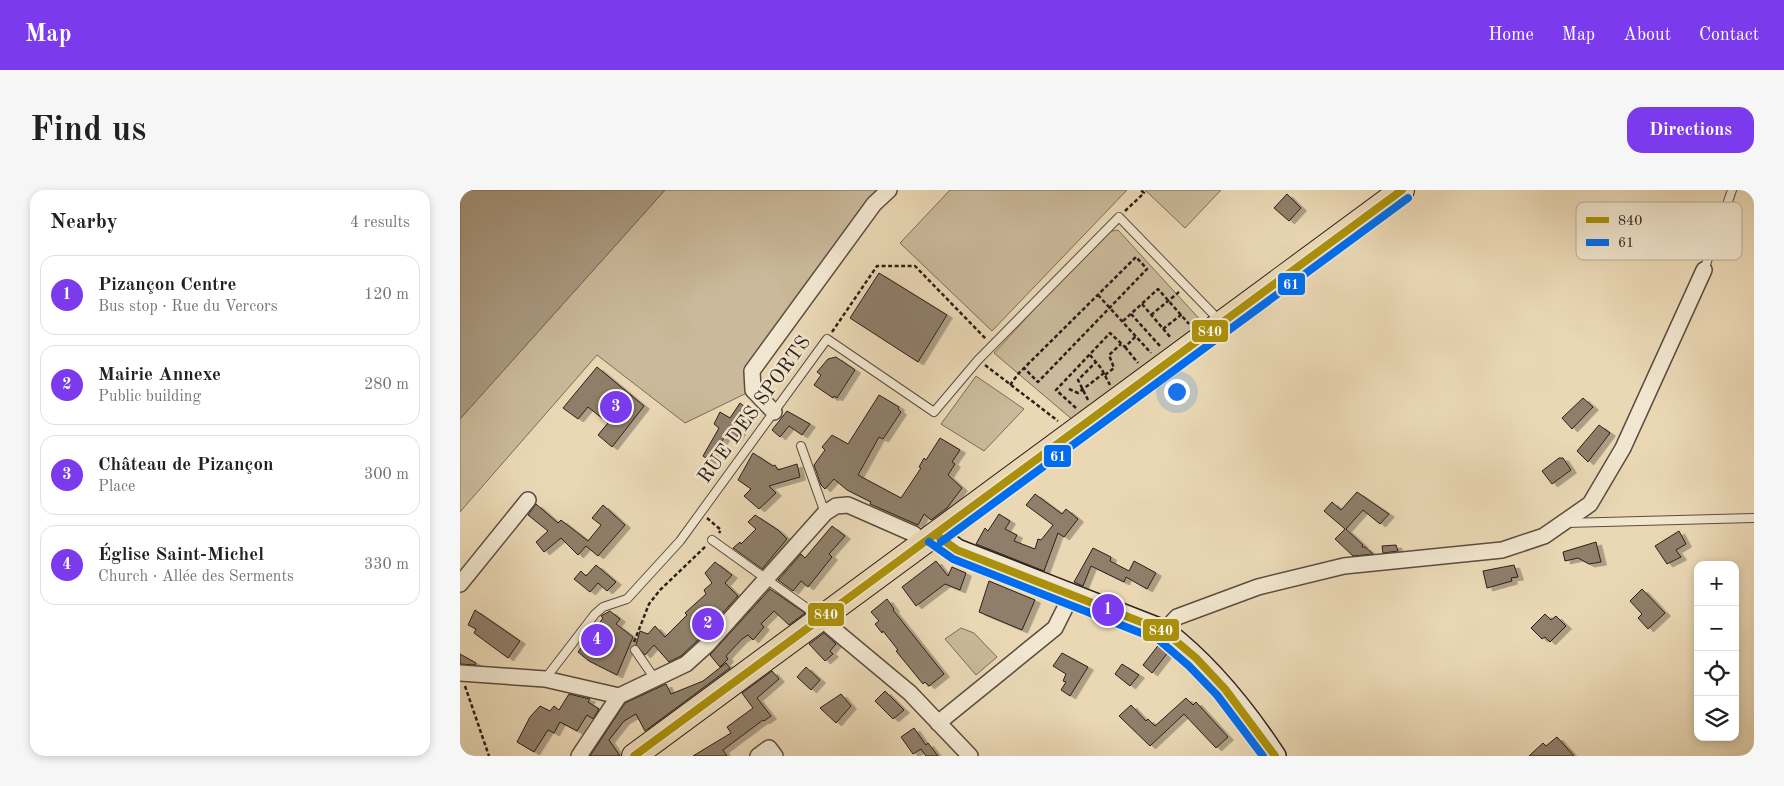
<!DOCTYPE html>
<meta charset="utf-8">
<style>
body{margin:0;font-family:"Old Standard TT",serif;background:#f6f6f6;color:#202124}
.controls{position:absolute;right:15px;bottom:15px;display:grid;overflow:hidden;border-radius:10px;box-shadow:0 2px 8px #0003}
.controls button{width:45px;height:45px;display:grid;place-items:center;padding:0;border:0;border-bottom:1px solid #e0e0e0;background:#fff;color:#202124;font:25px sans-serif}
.you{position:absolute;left:716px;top:201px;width:18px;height:18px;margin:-12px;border:4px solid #fff;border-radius:50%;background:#1a73e8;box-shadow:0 0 0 8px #1a73e833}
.badge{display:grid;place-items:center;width:32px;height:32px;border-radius:50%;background:#7c3aed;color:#fff;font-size:16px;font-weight:700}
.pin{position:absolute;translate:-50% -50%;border:2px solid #fff;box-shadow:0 1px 5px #0006}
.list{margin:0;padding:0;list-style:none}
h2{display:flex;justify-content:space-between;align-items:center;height:65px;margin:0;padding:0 20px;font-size:21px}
h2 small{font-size:16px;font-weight:400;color:#757577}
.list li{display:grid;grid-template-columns:32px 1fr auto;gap:15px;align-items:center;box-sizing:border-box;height:80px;margin:0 10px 10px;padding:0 10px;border:1px solid #e0e0e0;border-radius:15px}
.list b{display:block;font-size:19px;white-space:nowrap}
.list p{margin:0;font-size:16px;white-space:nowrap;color:#757577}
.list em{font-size:16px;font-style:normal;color:#757577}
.icon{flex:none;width:28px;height:28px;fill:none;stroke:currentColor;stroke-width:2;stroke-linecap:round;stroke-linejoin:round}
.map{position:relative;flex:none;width:1294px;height:566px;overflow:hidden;border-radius:15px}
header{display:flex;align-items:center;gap:30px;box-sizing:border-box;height:70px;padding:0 25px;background:#7c3aed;color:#fff}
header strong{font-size:24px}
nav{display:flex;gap:28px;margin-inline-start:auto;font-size:18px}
.intro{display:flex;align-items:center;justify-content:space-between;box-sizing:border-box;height:120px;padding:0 30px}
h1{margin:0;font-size:35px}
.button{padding:12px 22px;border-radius:15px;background:#7c3aed;color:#fff;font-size:18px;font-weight:700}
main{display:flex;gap:30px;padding:0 30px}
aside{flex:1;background:#fff;border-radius:15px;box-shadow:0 2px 8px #0003}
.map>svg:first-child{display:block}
</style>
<header>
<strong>Map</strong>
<nav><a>Home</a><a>Map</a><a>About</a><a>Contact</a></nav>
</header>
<div class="intro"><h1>Find us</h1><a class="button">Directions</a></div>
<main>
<aside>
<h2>Nearby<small>4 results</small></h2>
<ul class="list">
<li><span class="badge">1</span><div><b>Pizançon Centre</b><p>Bus stop · Rue du Vercors</p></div><em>120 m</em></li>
<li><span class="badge">2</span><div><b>Mairie Annexe</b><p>Public building</p></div><em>280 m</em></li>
<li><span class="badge">3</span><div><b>Château de Pizançon</b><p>Place</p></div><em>300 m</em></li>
<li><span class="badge">4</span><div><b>Église Saint-Michel</b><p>Church · Allée des Serments</p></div><em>330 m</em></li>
</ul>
</aside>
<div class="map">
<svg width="1294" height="566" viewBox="0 0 1294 566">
<defs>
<filter id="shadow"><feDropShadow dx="5.5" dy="3" stdDeviation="0" flood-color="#0004"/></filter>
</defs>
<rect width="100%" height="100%" fill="#ead8b5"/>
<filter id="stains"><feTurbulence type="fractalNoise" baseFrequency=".004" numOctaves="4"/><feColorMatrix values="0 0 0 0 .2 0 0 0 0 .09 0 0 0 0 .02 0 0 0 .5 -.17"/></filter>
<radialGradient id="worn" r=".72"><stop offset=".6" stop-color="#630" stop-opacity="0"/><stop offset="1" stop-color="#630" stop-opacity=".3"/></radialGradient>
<path fill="#cab99a" stroke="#7b6c5a" d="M205,0H429L292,181L293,200L225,233L137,165L0,322V229Z
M490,0H667L532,141L440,53Z
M685,0H761L725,38Z
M658,40L744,134L614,231L534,163L646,42Z
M516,186L564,219L524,261L481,234Z
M501,438L514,443L537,467L516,485L485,449Z"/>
<path fill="#a99980" stroke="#776857" d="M0,0H205L0,229Z"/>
<path fill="#8f7f6a" stroke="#2c1f19" filter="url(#shadow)" d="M827,4L841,18L829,31L814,18Z
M419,83L487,125L458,172L390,128Z
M376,167L395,180L377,208L374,206L373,208L354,195L361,185L357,182L368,169Z
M137,177L184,216L152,257L138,245L148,233L128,217L118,229L103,218Z
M419,205L439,217L438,219L441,222L423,249L419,247L398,285L441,308L461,278L459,277L464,268L466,270L480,248L500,260L492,272L495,274L488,285L502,298L487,318L471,330L464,324L458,335L410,314L411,312L387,300L374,289L365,299L361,295L354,275L365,260L362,257L372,245L388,254Z
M1123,208L1133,217L1112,239L1102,228Z
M280,213L291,222L276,248L267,243L250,271L243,266L259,238L254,234L260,222L270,228Z
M327,221L350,234L342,245L329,236L320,247L312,240Z
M1139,235L1150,243L1128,272L1117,261Z
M293,263L313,276L315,275L318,280L337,274L340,287L309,296L316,303L299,319L284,306L291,299L278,290Z
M1099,268H1103L1111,280L1092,294L1082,281Z
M897,302L929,324L920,334L903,320L886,339L903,355L902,357H905L913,364L893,366L875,349L885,339L864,321L872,312L881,320Z
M575,304L602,324L606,319L618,329L604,347L598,343L584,381L516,354L525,338L528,341L539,324L550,331L545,339L557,345L554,351L575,359L578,349L581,350L593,335L566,315Z
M76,314L98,333L101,330L128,351L141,335L132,328L143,315L165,335L138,366L126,356L118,365L101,348L84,362L76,352L88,341L68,325Z
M295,325L318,340L327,349L302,379L273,358L280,352L281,354L296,339L288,332Z
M372,336L385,346L369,364L372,367L348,397L341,391L333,401L318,390L341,364L345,368Z
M1219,341L1226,354L1216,360L1221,367L1207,374L1195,356Z
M1136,352L1141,372L1129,374L1118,368L1105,371L1103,362Z
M936,355L938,361L923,363L922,356Z
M633,358L651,367L650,371L669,381L674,371L696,383L687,399L666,387L664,392L631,376L623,396L614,392Z
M476,371L488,386L492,377L506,383L500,400L485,394L456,416L442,397Z
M255,372L272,385L265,393L278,406L240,448L221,466L209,472L194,455L185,465L176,455L180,441L188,444L195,436L205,447L227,425L225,423L246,404L244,400L252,393L245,383Z
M136,375L156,392L147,401L138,393L130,402L114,389L121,381L126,386Z
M1054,375L1058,387L1051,388L1052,391L1027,398L1023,381Z
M529,391L575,410L562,440L519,422Z
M310,399L345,423L329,435L314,421L301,434L304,437L293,450L288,445L282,449L266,466L268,469L260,477L250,465Z
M1182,399L1205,423L1188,439L1178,428L1182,424L1170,411Z
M427,409L434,419L433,420L484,484L469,496L465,492L463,494L436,461L438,460L423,441L422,443L415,434L419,431L411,422Z
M15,420L60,451L48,468L14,443L16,439L8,435Z
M150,421L160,429L156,434L173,447L157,485L129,471L118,462L143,428L141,426Z
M1085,424L1091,430L1096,426L1106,436L1090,452L1085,447L1082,449L1071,438Z
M364,443L376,454L370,461L373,464L365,471L349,454Z
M700,453L709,461L692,483L683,475Z
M602,463L628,477L610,506L601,500L606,492L603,491L606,484L593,476Z
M0,464L16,473L15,475L0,474Z
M266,473L270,478L185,541L176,524L164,531L149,550L160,566H130L165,513L206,494L211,504L243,491Z
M662,474L679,485L670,496L655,484Z
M346,477L360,490L351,500L337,487Z
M312,481L319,489L297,508L311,526L304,531L303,530L263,560L267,566H233L271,543L267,537L293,518L282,503Z
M425,501L444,520L433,529L415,511Z
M109,504L130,509L128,512L139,519L133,529L127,525L117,541L100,532L94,543L88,540L74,562L57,552L70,527L80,516L90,521L94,516L99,520Z
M381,504L391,516L376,533L360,518Z
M726,508L733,515L736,512L768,547L756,558L724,524L690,556L659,526L671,515L686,531L688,529L695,536Z
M454,538L466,555L468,553L478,566H466L461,559L453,564L441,547Z
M1097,547L1114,566H1069L1083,553L1086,556Z"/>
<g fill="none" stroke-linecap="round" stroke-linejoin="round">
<g stroke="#5c4d40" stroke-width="10">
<path id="lane" d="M1244,80L1272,0
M341,256L365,323
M1106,333L1293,328
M252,350L358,426
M175,460L195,489
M85,489L135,424L143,417L167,409L220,351L367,149L474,222L518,170L659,27L760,131"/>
</g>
<g stroke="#5c4d40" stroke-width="18">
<path id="street" d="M314,222L293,200L292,181L414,14L429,0
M0,394L68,310
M360,428L450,503L510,566
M704,441L717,427L798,397L884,376L1042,360L1084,346L1130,314L1163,258L1244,80
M0,483L85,489L159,506
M478,533L595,438L611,406
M119,566L159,506L226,474L247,455L365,323L376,316L388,315L454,344L463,353
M298,566L309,558L315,566"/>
</g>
<g stroke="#2c1f19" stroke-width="24">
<path id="secondary" d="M475,344L497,360L704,441C749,475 784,519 815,566"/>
</g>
<g stroke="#2c1f19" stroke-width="26">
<path id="primary" d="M174,566L942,0"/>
</g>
<path stroke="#2c1f19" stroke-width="2.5" stroke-dasharray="4 2.5" stroke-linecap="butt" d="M665,21L684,3L681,0
M638,105L691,163
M682,114L711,148
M671,124L700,156
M691,125L719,102
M663,131L698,99L729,134
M703,139L722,124
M372,142L417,76H455L526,149
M665,157L678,173
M630,165L641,178L650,195
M525,175L598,231
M645,185L654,178L649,165L661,154
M550,195L559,183L676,67L687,79L578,192L564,178
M609,199L618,203L644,183
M628,210L618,190L636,172
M616,218L596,200L650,143L665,157L676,146
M247,328L261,340L259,343
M174,452L189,414L200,400L246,356
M5,496L29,566"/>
<use href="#lane" stroke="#f1e6cf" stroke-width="8"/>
<use href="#street" stroke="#f1e6cf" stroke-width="15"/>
<use href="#secondary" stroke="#f1e6cf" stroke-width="21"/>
<use href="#primary" stroke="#ead8b5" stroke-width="24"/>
<g stroke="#f1e6cf" stroke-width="11">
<path id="bus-1" d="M475,344L497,360L704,441L736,468L765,499L815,566
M174,566L942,0"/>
</g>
<g stroke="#f1e6cf" stroke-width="11">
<path id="bus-2" d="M469,352L493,369L699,450L729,476L757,505L803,566
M481,352L948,8"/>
</g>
<use href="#bus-1" stroke="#ab900b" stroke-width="8"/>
<use href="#bus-2" stroke="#006def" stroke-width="8"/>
</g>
<g text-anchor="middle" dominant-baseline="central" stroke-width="5" stroke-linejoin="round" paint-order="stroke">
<g font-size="20" fill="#2c1f19" stroke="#f1e6cf">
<text transform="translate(295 220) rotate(-54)">RUE DES SPORTS</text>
</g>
</g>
<rect x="1116" y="12" width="166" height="58" rx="8" fill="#f1e6cf" stroke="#b6aa98" stroke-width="1"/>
<rect x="1126" y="27" width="23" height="6" fill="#ab900b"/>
<rect x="1126" y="49" width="23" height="7" fill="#006def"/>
<g font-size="14" fill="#2c1f19">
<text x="1158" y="35">840</text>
<text x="1158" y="57">61</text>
</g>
<g stroke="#f1e6cf" stroke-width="2">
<rect x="817" y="82" width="29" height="24" rx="5" fill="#006def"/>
<rect x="731" y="129" width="38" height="24" rx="5" fill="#ab900b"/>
<rect x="583" y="254" width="29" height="24" rx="5" fill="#006def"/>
<rect x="347" y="412" width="38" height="25" rx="5" fill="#ab900b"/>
<rect x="682" y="428" width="38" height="24" rx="5" fill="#ab900b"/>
</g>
<g font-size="14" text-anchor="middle" font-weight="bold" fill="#fff">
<text x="831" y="99">61</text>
<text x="750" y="146">840</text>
<text x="598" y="271">61</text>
<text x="366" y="429">840</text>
<text x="701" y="445">840</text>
</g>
<rect width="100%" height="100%" filter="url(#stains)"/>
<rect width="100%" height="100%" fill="url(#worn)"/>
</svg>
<div class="controls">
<button>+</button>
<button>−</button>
<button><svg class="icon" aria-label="locate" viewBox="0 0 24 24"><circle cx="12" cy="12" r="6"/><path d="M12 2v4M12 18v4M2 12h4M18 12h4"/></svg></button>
<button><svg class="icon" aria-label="layers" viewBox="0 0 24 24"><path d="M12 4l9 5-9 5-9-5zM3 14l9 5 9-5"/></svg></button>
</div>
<div class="you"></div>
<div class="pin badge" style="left:648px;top:420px">1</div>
<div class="pin badge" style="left:248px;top:434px">2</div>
<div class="pin badge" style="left:156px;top:217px">3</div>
<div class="pin badge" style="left:137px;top:450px">4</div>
</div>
</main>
